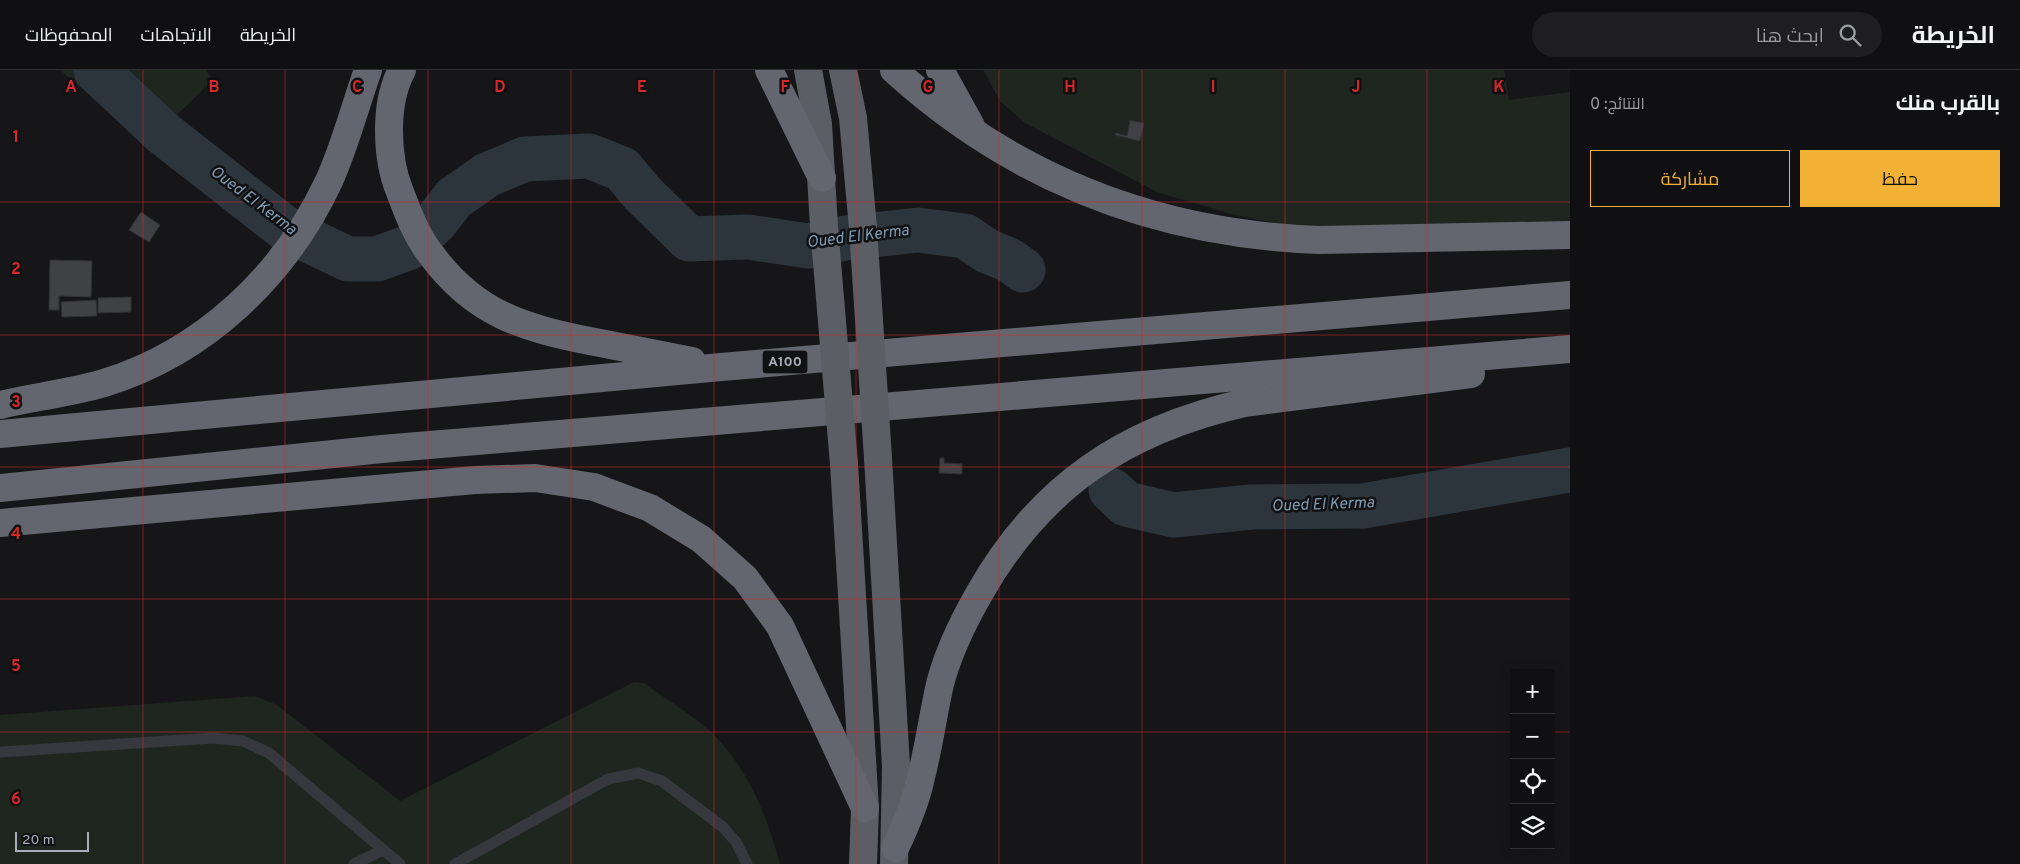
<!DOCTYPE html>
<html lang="ar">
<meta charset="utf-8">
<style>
body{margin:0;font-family:Overpass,Cairo,sans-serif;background:#1e1e20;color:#f1f3f6;direction:rtl}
.controls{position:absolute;right:15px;bottom:15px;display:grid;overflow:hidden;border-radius:0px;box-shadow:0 2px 12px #0003}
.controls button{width:45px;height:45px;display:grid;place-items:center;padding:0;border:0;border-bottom:1px solid #303032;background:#101012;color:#f1f3f6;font:25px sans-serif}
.scale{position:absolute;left:15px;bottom:12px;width:74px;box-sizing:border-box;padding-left:5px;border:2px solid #a8adb8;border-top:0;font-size:14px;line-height:18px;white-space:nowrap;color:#a8adb8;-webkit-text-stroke:4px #111113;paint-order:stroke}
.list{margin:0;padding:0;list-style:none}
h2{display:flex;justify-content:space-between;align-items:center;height:65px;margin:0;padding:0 20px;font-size:21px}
h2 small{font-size:16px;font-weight:400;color:#9c9d9f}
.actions{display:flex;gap:10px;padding:15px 20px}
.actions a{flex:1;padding:11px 0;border:1px solid #f2b134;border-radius:0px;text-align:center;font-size:18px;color:#f2b134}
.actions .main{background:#f2b134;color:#111}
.icon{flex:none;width:28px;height:28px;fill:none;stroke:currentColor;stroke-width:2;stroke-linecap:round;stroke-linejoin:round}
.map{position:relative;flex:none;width:1570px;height:794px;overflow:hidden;direction:ltr}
header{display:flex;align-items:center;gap:30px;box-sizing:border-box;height:70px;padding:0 25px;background:#101012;border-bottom:1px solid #303032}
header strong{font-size:24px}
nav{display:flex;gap:28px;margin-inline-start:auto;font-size:18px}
.search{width:350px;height:45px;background:#1e1e20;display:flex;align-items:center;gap:12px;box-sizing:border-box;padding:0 18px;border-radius:28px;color:#9c9d9f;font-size:19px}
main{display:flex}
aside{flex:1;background:#101012}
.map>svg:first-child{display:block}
</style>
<header>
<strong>الخريطة</strong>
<div class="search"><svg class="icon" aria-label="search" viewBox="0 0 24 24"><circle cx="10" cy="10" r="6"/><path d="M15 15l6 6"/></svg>ابحث هنا</div>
<nav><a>الخريطة</a><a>الاتجاهات</a><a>المحفوظات</a></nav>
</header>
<main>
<aside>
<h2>بالقرب منك<small>النتائج: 0</small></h2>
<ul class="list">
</ul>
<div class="actions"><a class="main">حفظ</a><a>مشاركة</a></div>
</aside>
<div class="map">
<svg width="1570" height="794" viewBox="0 0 1570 794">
<rect width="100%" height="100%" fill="#161618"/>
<path fill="#1e261f" d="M60,0H206L213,10L147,74Z
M983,0H1504L1509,30L1570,22V155L1339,159L1275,153L1231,144L1157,122L1025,53L1000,31Z
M634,612L644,613C664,628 701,650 717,668C750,703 768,749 780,794H0V645L255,626L277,635L400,731Z"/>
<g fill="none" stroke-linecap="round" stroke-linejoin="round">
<path stroke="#2c353c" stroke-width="45" d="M96,0L163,63L287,160L348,189H377L410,177L437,150L454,128L487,105L525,89L589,86L622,99L643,124L689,169L748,167L808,176L845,168L918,160L965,166L987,181L1009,190L1023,200
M1111,420L1126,434L1174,445L1251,437L1363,436L1570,400"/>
</g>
<path fill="#404145" stroke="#303034" d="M1130,50L1144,53L1140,71L1115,65L1116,63L1127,66Z
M141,142L160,155L149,172L129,160Z
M50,190L92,191L91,227L59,226V240H49Z
M131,227V242L98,243V228Z
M96,230L97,246L62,247L61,232Z
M940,388H944V393L962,394V404L939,403Z"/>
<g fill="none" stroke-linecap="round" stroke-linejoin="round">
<path stroke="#37383d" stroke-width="11" d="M0,682L214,668L243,671L269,683L400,794
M354,794L383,780
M455,794L608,709L638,703L662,711L723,757L736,772L747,794"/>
<path stroke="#5b5e65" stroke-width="28" d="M808,0L818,54L824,157
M843,0L853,48L863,158
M878,388L896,696L894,794
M844,394L865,738L863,794"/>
<path stroke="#63666e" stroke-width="28" d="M402,0C384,33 386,88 400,122C408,143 416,165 430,183C475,245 524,258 595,272C627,278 660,285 692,291
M769,0L822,108
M894,0C1015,110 1158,164 1319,170L1570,165
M940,0L971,56
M0,335C34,327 70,323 104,313C205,282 285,205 329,111C345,76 355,36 368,0
M0,364L721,297L1570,225
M0,418L382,379L1570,279
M0,453L475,410L535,408L594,417L650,438L701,469L745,508L780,556L865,738
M895,778C906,755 916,732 921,707C929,676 933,645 940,614C948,583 963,552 979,524C1040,416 1125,360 1244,333L1471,304"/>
<path stroke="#5b5e65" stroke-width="28" d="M824,157L844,394
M863,158L878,388"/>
</g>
<path fill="none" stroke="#d62828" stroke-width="1" stroke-opacity="0.55" d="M143,0V794M285,0V794M428,0V794M571,0V794M714,0V794M856,0V794M999,0V794M1142,0V794M1285,0V794M1427,0V794M0,132H1570M0,265H1570M0,397H1570M0,529H1570M0,662H1514M1551,662H1570"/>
<g text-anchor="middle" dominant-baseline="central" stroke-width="5" stroke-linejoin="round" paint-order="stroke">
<rect fill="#111113" stroke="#7b7e86" stroke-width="1" x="762.5" y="280.5" width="45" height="23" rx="4"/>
<g font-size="14" font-weight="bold" fill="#a8adb8">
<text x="785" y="292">A100</text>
</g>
<g font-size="16" font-style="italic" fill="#7f9bb3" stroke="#111113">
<text transform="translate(253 131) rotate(37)">Oued El Kerma</text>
<text transform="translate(858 167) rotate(-7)">Oued El Kerma</text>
<text transform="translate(1323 435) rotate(-2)">Oued El Kerma</text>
</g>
</g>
<g font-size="16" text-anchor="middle" font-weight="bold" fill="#d62828" stroke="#111113" stroke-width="5" stroke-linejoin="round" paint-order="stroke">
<text x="71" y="22">A</text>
<text x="214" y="22">B</text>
<text x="357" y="22">C</text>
<text x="500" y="22">D</text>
<text x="642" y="22">E</text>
<text x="785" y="22">F</text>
<text x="928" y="22">G</text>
<text x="1070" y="22">H</text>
<text x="1213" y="22">I</text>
<text x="1356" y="22">J</text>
<text x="1499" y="22">K</text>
<text x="16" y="72">1</text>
<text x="16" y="204">2</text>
<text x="16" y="337">3</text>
<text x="16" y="469">4</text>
<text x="16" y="601">5</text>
<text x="16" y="734">6</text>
</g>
</svg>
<div class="controls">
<button>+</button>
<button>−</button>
<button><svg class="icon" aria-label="locate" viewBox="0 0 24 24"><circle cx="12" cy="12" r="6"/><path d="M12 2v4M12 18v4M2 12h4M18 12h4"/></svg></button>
<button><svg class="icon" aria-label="layers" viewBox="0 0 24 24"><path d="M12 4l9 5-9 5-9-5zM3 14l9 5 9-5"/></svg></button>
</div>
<div class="scale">20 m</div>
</div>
</main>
